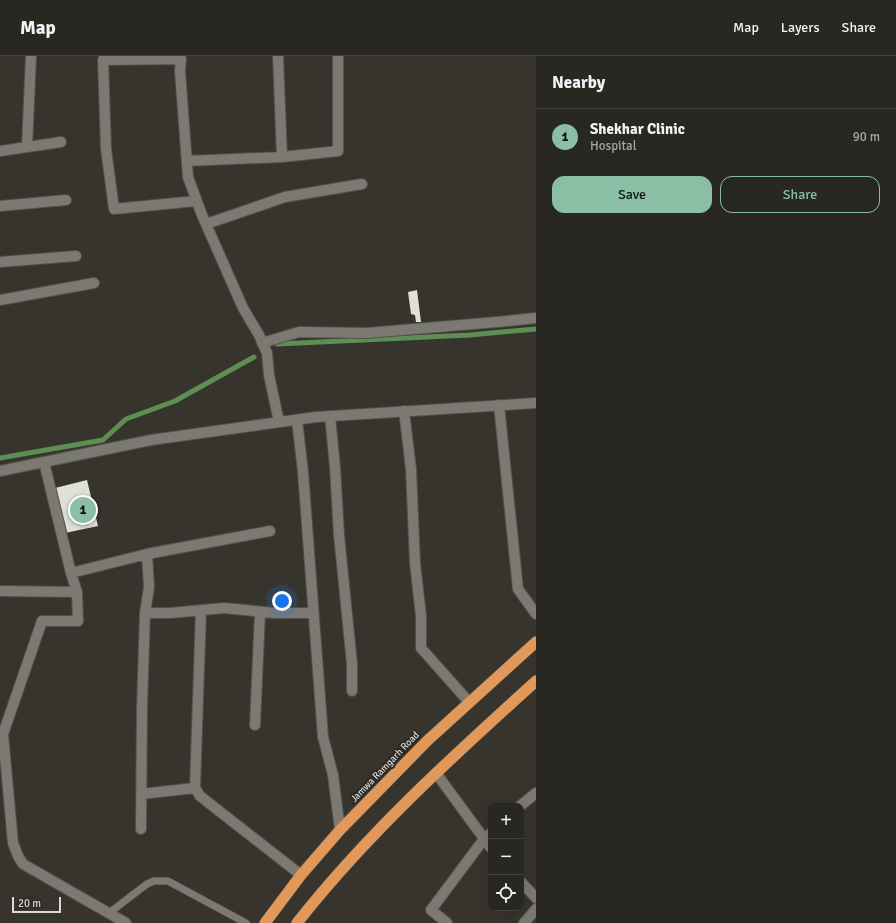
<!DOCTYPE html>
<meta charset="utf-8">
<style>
body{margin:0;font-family:Signika,sans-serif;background:#35332f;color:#f1f3f6}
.controls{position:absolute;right:12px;bottom:12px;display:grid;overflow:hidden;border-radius:8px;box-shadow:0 4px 16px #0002}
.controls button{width:36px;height:36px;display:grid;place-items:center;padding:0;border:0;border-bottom:1px solid #454440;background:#292722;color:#f1f3f6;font:20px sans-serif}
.scale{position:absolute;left:12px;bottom:10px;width:49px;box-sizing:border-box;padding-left:4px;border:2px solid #dad9d5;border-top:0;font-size:11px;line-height:14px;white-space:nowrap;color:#dad9d5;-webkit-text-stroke:3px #2d2a24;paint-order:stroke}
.you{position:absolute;left:282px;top:545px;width:14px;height:14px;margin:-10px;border:3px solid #fff;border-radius:50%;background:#1a73e8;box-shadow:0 0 0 6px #1a73e833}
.badge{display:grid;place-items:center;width:26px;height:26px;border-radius:50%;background:#8abfa5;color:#111;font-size:13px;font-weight:700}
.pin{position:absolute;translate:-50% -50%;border:2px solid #fff;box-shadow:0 1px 4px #0006}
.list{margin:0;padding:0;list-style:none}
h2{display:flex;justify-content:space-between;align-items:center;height:52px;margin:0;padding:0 16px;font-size:17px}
h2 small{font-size:13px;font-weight:400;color:#a5a5a5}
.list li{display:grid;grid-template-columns:26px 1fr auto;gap:12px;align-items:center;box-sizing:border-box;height:56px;padding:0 16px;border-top:1px solid #454440}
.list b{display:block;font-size:15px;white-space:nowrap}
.list p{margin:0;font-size:13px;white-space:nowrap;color:#a5a5a5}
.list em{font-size:13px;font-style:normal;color:#a5a5a5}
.actions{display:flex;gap:8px;padding:12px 16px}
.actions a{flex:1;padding:9px 0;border:1px solid #8abfa5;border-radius:12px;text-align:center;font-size:14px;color:#8abfa5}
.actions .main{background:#8abfa5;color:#111}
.icon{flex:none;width:22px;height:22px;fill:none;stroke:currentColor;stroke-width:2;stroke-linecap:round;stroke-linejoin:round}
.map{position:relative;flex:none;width:536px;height:867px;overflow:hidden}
header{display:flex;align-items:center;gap:24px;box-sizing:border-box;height:56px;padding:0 20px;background:#292722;border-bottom:1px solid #454440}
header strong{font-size:19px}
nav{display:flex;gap:22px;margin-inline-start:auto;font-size:14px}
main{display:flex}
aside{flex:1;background:#292722}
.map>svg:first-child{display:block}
</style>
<header>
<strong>Map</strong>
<nav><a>Map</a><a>Layers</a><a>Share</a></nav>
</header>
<main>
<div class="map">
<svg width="536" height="867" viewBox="0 0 536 867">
<rect width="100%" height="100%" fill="#37342e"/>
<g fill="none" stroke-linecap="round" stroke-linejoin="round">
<path stroke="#5d8e53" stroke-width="5" d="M277,288L470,279L536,273
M0,402L103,384L126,363L175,345L254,301"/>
</g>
<path fill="#dfe1d8" d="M417,234L421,266H416L415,259L411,258L408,236Z
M87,424L98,470L65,477L55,432Z"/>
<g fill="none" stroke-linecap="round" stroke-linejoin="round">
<g stroke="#53514b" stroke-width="8">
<path id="service" d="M109,857L147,828L154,825H168L246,867"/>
</g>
<g stroke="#53514b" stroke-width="12">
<path id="minor" d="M27,91L31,0
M0,95L61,86
M282,101L338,95V0
M187,105L282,101L278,0
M196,145L114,153L106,93L103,4L181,3L180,15L188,121L202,159L243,252L259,279L267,297L269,319L279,366
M0,150L66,144
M206,168L285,141L362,128
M0,206L76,200
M0,244L94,227
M262,287L299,276L367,277L497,266L536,262
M499,349L518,533L536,558
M404,355L411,413L415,507L421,560V592L469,646
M330,360L335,411L339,479L352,608V635
M297,364L303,416L323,681L333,719L340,774
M44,406L71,517L77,536L78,565H42L3,678L13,787L18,800L23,808L126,867
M71,517L147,498L270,475
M0,535L77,536
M201,554L195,732L200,740L301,819
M145,557H170L224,552L275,557H313
M255,669L260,556
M436,717L491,792
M141,738L195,732
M520,750L536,737
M141,773L142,651L145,557L149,531L147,498
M521,826L536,842
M447,867L431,854L484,783L491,777
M524,867L536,853"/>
</g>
<g stroke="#53514b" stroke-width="12">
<path id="tertiary" d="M0,415L151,384L316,361L536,347"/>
</g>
<g stroke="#53514b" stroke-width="12">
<path id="trunk" d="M265,867L301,819L340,774L427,685L536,586
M297,867C367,778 452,701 536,625"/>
</g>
<use href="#service" stroke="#7c7972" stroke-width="7"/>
<use href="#minor" stroke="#7c7972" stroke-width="10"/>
<use href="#tertiary" stroke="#7c7972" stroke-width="10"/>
<use href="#trunk" stroke="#e19858" stroke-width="11"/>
</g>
<g text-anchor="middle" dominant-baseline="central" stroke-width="4" stroke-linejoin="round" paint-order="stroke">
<g font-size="10" fill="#dad9d5" stroke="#2d2a24">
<text transform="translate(385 711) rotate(-46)">Jamwa Ramgarh Road</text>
</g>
</g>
</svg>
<div class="controls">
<button>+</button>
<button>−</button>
<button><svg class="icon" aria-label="locate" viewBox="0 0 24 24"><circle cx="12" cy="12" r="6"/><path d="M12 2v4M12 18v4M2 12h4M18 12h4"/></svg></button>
</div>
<div class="scale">20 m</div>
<div class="you"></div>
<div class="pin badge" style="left:83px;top:454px">1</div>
</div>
<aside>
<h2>Nearby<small></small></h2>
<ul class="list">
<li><span class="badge">1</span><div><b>Shekhar Clinic</b><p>Hospital</p></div><em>90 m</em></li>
</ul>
<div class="actions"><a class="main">Save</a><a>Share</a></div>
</aside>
</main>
